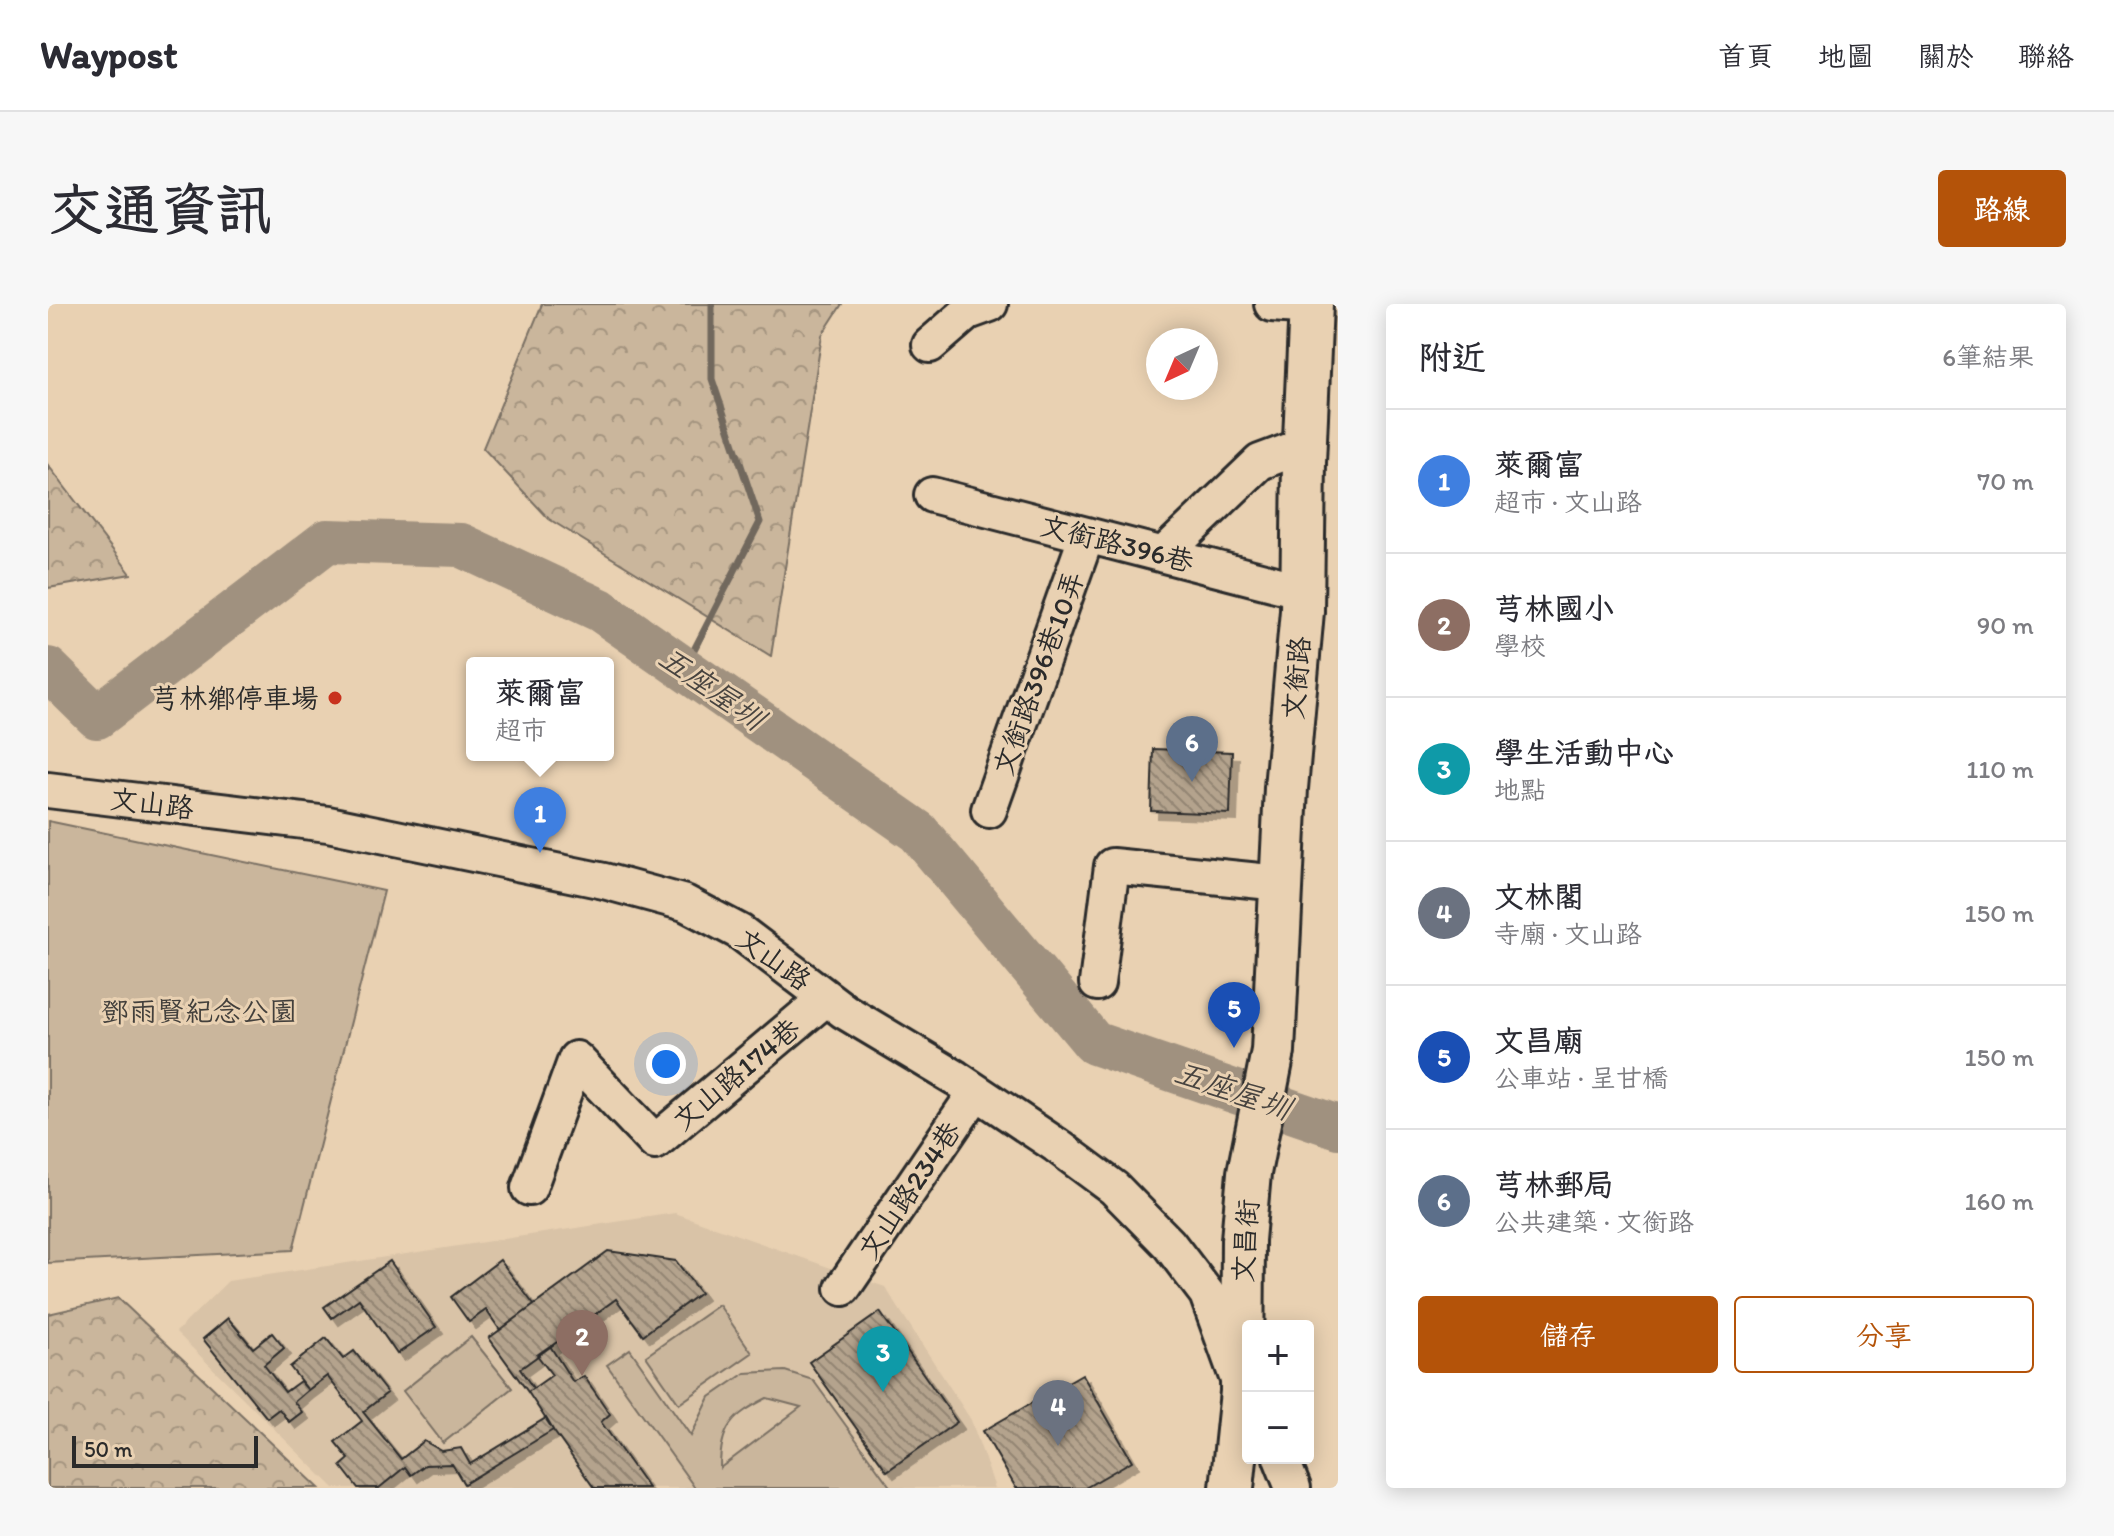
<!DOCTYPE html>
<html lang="zh-TW">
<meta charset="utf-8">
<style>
body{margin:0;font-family:Itim,"LXGW WenKai TC",sans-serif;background:#f7f7f7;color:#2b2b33}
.controls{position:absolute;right:24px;bottom:24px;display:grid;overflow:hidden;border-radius:8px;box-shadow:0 4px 20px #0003}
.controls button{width:72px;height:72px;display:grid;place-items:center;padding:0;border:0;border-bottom:2px solid #e1e1e2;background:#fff;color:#2b2b33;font:40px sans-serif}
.compass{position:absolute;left:1098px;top:24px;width:72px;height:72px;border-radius:50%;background:#fff;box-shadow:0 4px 20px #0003;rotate:224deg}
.scale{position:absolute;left:24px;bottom:20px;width:186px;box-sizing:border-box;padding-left:8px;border:4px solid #2b2b2b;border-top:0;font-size:22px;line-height:28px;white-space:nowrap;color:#2b2b2b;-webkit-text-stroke:6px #e9d1b2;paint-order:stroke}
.you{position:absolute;left:618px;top:760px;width:28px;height:28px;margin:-20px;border:6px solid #fff;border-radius:50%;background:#1a73e8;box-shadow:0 0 0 12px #1a73e833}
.badge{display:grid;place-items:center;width:52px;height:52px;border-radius:50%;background:#b45309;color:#fff;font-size:26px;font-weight:700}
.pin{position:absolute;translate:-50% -66px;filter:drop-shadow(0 2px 4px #0008)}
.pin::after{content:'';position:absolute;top:42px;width:28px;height:24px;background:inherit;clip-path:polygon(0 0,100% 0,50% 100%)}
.popup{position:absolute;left:418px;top:353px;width:148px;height:104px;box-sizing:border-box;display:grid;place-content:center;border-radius:8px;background:#fff;filter:drop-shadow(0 2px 6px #0005);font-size:26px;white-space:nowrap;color:#7c7c81}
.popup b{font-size:30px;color:#2b2b33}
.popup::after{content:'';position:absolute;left:50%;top:100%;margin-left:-16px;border:16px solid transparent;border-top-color:#fff}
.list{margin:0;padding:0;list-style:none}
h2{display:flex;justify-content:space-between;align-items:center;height:104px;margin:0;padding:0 32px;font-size:34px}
h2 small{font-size:26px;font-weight:400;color:#7c7c81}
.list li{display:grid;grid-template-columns:52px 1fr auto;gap:24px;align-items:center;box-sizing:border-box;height:144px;padding:0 32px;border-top:2px solid #e1e1e2}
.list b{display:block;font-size:30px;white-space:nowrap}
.list p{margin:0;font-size:26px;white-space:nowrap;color:#7c7c81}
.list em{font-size:26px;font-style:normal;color:#7c7c81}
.actions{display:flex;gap:16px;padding:24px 32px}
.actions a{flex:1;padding:18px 0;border:2px solid #b45309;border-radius:8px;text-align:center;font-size:28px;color:#b45309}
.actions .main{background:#b45309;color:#fff}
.map{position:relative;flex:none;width:1290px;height:1184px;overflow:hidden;border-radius:8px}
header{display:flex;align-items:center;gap:48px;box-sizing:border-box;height:112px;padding:0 40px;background:#fff;border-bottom:2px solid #e1e1e2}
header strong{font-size:38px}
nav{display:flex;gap:44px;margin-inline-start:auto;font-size:28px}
.intro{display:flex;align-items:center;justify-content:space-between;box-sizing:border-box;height:192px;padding:0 48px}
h1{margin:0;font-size:56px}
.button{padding:20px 36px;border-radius:8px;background:#b45309;color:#fff;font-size:28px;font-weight:700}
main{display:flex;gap:48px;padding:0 48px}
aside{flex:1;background:#fff;border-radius:8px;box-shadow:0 4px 20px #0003}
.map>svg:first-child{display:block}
</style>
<header>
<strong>Waypost</strong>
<nav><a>首頁</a><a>地圖</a><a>關於</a><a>聯絡</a></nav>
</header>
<div class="intro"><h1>交通資訊</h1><a class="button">路線</a></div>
<main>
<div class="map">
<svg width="1290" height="1184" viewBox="0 0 1290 1184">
<defs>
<pattern id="forest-crowns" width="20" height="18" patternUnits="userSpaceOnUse" patternTransform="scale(2)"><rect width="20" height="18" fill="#cab69c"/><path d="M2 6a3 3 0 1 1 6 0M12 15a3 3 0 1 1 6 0" fill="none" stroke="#a4947f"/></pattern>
<pattern id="building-back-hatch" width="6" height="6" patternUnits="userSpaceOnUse" patternTransform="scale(2)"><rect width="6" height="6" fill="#b4a38d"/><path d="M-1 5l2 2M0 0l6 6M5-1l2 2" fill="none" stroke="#938573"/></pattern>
<filter id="shadow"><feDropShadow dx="7" dy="7" stdDeviation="0" flood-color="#0004"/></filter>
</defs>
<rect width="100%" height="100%" fill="#e9d1b2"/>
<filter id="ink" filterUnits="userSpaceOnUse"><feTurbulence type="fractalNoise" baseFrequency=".0125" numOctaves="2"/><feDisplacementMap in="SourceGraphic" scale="16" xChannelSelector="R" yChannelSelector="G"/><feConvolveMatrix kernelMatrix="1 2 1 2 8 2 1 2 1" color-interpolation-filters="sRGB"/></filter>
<g filter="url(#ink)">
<path fill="#d9c3a7" d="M627,909L837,983L923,1116L947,1184H286L128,1028L180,977Z"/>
<path fill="url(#forest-crowns)" stroke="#7a7064" stroke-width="2" d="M494,0H794L774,31L723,352L501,215L435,144Z
M0,161L83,270L0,284Z
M70,994L271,1184H0V1010Z"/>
<path fill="#cab69c" stroke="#7a7064" stroke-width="2" fill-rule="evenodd" d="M0,517L336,587L245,946L0,959Z
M671,1001L704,1049L631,1100L598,1052Z
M423,1033L464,1084L395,1139L355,1087Z
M582,1045L643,1132L662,1093L697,1069L737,1067L765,1076L843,1184H647L559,1061ZM719,1094L753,1103L672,1164C672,1123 684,1112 719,1094Z"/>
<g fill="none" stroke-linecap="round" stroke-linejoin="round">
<path stroke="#71685d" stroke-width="7" d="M636,365L712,218L664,75V0"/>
<path stroke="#a0917f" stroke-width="44" d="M0,365L49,413L279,237L413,241L552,306L870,528L1046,739L1290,823"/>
</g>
<path fill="url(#building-back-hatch)" stroke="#2b2b2b" stroke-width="2" filter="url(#shadow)" d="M1105,445L1184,448L1182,510L1103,507Z
M560,947L628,957L652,989L595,1031L568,995L472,1065L485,1084L480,1088L441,1034Z
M452,956L486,1001L452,1026L438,1006L421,1018L403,993Z
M342,957L388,1023L349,1050L311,995L284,1014L276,1003Z
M832,1008L909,1118L839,1167L761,1058Z
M180,1014L205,1044L224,1029L236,1044L216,1061L237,1088L252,1077L260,1086L246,1098L254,1108L241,1118L231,1105L219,1114L155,1035Z
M278,1034L295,1055L306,1047L339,1089L315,1108L353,1155L376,1137L394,1147L413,1144L422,1160L498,1114L505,1126L416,1180L404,1160L377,1161L363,1171L357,1163L331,1184H310L293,1162L301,1155L287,1138L314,1117L279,1072L260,1086L242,1063Z
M502,1042L525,1078L536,1072L562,1110L553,1118L600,1184H546L505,1126L480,1088L504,1071L489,1051Z
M1034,1070L1084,1157L1037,1184H968L935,1127Z"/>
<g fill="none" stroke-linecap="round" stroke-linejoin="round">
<g stroke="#2b2b2b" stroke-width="40">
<path id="minor" d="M1224,0L1263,3
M882,41L920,8L942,0
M884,191L1255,287
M1115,251L1212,158L1257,141
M0,486L280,520L556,577L637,599L692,628L796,707L908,774L1008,841L1066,884L1121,940L1159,990L1189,1073
M941,506L1039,231
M1049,679L1064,562L1233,579
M481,884L528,755L607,838L778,694
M795,984L928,788
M1233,1154L1245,1184"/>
</g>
<g stroke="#2b2b2b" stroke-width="48">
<path id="major" d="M1184,1184L1194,1088L1195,936L1201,869L1225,747L1238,484L1254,307L1256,158L1263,0"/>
</g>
<use href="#minor" stroke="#e9d1b2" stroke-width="34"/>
<use href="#major" stroke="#e9d1b2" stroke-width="42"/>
</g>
</g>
<circle fill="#c8321e" stroke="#e9d1b2" stroke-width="3" cx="287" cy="394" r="8"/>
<g text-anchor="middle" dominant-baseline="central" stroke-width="6" stroke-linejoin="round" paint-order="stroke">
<g font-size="28" fill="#2b2b2b" stroke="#e9d1b2">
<text transform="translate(1069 239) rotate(14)">文銜路396巷</text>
<text transform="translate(990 369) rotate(-70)">文銜路396巷10弄</text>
<text transform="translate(1248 374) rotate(-85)">文銜路</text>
<text transform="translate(104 499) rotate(7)">文山路</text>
<text transform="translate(726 655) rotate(36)">文山路</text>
<text transform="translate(688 770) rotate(-40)">文山路174巷</text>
<text transform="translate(861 886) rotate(-56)">文山路234巷</text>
<text transform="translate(1197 937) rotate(-86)">文昌街</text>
</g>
<g font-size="28" fill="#2b2b2b" stroke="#e9d1b2" text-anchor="end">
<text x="271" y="394">芎林鄉停車場</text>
</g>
<g font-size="28" fill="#43403c" stroke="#e9d1b2">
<text x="151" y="707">鄧雨賢紀念公園</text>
</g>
<g font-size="30" font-style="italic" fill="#484440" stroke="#e9d1b2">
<text transform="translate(664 384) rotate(35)">五座屋圳</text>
<text transform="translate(1185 786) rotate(19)">五座屋圳</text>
</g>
</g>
</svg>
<div class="controls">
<button>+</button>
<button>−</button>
</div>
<svg class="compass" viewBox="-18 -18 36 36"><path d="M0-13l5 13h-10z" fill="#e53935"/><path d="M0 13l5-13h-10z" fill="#7c7c81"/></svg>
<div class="scale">50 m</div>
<div class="you"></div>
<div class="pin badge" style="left:492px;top:549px;background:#3f7fe0">1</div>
<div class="popup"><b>萊爾富</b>超市</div>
<div class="pin badge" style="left:534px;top:1072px;background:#8d6e63">2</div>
<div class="pin badge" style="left:835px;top:1088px;background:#0f9aa8">3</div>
<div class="pin badge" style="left:1010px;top:1142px;background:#6b7280">4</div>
<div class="pin badge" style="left:1186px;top:744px;background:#1a4fb4">5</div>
<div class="pin badge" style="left:1144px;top:478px;background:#5c6f8a">6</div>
</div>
<aside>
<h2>附近<small>6筆結果</small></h2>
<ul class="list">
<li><span class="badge" style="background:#3f7fe0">1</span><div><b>萊爾富</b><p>超市 · 文山路</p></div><em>70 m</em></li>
<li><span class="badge" style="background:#8d6e63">2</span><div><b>芎林國小</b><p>學校</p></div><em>90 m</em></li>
<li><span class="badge" style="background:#0f9aa8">3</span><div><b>學生活動中心</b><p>地點</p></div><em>110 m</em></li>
<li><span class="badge" style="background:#6b7280">4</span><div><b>文林閣</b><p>寺廟 · 文山路</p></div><em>150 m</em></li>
<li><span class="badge" style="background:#1a4fb4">5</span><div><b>文昌廟</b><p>公車站 · 呈甘橋</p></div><em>150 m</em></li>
<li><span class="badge" style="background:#5c6f8a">6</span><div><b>芎林郵局</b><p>公共建築 · 文銜路</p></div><em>160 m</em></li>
</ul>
<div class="actions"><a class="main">儲存</a><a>分享</a></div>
</aside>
</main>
